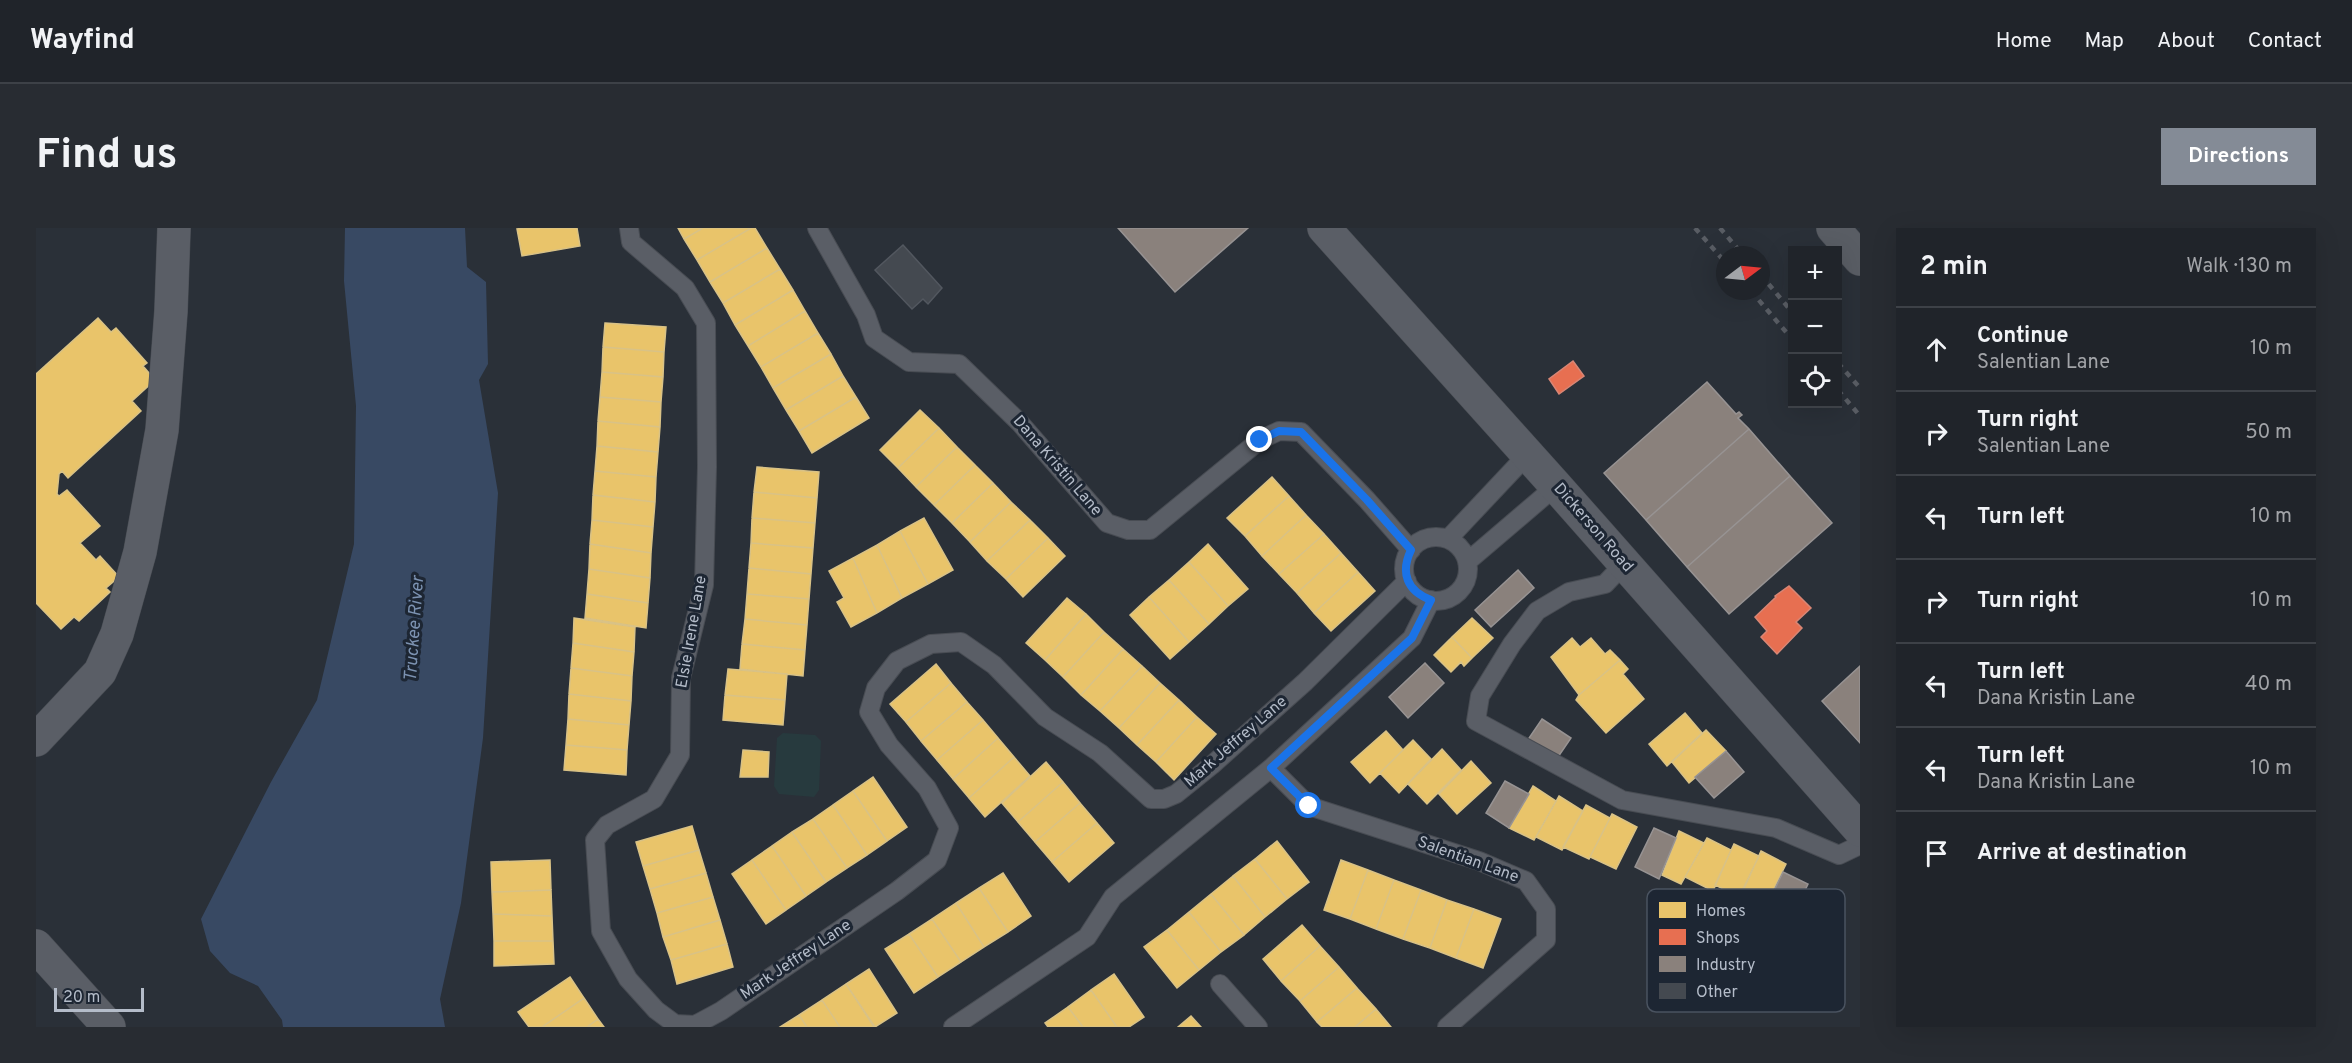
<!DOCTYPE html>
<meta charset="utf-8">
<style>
body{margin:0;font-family:Overpass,sans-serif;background:#282c32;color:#f1f3f6}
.controls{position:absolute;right:18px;top:18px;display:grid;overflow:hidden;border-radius:0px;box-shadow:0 6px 24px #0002}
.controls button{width:54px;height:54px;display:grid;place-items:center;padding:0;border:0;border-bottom:2px solid #3d4147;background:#20242a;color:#f1f3f6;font:30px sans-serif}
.compass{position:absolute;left:1680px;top:18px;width:54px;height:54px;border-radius:50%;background:#20242a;box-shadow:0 6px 24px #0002;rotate:74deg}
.scale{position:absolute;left:18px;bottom:15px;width:90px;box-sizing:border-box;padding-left:6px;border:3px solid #b4bcc9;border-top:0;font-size:16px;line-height:21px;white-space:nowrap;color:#b4bcc9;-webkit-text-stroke:4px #1d2633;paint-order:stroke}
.stop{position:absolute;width:18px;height:18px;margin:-14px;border:4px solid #1a73e8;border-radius:50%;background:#fff}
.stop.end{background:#1a73e8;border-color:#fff;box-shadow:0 2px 6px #0008}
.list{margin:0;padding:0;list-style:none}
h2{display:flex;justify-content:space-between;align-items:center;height:78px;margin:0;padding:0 24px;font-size:26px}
h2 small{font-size:20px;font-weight:400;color:#a2a4a8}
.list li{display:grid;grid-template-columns:39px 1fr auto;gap:18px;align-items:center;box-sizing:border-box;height:84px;padding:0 24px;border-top:2px solid #3d4147}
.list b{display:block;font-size:22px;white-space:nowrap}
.list p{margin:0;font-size:20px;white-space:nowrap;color:#a2a4a8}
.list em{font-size:20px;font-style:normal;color:#a2a4a8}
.icon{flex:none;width:33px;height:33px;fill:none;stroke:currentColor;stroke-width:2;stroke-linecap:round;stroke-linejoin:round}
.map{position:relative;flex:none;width:1824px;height:799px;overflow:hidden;border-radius:0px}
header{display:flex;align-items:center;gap:36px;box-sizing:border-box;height:84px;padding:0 30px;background:#20242a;border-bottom:2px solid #3d4147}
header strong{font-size:28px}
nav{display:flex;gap:33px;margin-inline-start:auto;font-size:21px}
.intro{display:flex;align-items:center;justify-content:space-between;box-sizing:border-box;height:144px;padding:0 36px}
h1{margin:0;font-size:42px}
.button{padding:15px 27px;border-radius:0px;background:#848b96;color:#fff;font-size:21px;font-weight:700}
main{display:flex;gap:36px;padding:0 36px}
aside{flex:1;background:#20242a;border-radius:0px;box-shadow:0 6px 24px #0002}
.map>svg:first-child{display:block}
</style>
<header>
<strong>Wayfind</strong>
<nav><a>Home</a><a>Map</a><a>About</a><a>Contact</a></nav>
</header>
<div class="intro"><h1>Find us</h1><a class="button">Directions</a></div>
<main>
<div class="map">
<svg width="1824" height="799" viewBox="0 0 1824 799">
<rect width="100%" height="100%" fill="#2a3038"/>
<path fill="#273a3e" d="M747,505L779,507L785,513L783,562L778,569L743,566L738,558L741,510Z"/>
<path fill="#384963" d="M309,0H429L431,39L450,54L452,136L443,152L462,265L447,510L425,675L404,771L409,799H247L246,792L222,758L194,745L174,723L165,691L235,554L281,472L318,316L320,178L308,53Z"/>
<path fill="#e9c46a" stroke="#d9c286" stroke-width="1.5" d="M488,0H541L544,18L486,28L481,1Z
M642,0H667L648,11Z
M667,0H715L661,32L648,11Z
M715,0H719L731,20L674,54L661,32Z
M731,20L744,41L687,75L674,54Z
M744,41L757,62L699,97L687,75Z
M757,62L769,83L712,118L699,97Z
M769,83L782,105L725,139L712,118Z
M62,90L75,104L80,100L111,135L107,138L119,152L96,173L105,183L32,250L26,243L23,246L21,266L23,268L31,262L64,298L44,315L60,332L64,328L83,349L70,360L74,364L43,393L38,389L25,401L0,375V146Z
M569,95L630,99L628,124L567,119Z
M782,105L795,126L737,160L725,139Z
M567,119L628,124L627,149L566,144Z
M795,126L807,148L750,182L737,160Z
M566,144L627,149L625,174L564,169Z
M807,148L820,169L763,203L750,182Z
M564,169L625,174L624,199L562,193Z
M820,169L833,190L776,225L763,203Z
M884,182L903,200L862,240L844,222Z
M562,193L624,199L622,224L561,218Z
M903,200L921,219L880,259L862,240Z
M561,218L622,224L620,249L559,243Z
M921,219L939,237L898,277L880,259Z
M939,237L957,255L916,295L898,277Z
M721,239L783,244L781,270L718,264Z
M559,243L620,249L619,274L557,267Z
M1236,249L1253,268L1209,308L1191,290Z
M957,255L975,274L934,314L916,295Z
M718,264L781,270L779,295L716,290Z
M557,267L619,274L617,299L556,292Z
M1253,268L1270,287L1226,328L1209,308Z
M975,274L994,292L951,333L934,314Z
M1270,287L1288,306L1243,346L1226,328Z
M716,290L779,295L777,320L715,315Z
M888,290L917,342L892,356L864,303Z
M556,292L617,299L615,325L554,316Z
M994,292L1012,310L970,351L951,333Z
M864,303L892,356L866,370L841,317Z
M1288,306L1305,325L1261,365L1243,346Z
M1012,310L1029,328L987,369L970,351Z
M715,315L777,320L775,346L713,340Z
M554,316L615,325L614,350L553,341Z
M1172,316L1212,361L1192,378L1153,334Z
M841,317L866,370L841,385L817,330Z
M1305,325L1322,344L1278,385L1261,365Z
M817,330L841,385L815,399L801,374L808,370L793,343Z
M1153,334L1192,378L1173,396L1133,352Z
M713,340L775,346L773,371L711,366Z
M553,341L614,350L612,375L551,366Z
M1322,344L1339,363L1295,403L1278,385Z
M1133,352L1173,396L1153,414L1113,369Z
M551,366L612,375L610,400L549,390Z
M711,366L773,371L771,397L709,391Z
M1113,369L1153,414L1134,431L1094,387Z
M1031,370L1050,386L1009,432L990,415Z
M1050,386L1068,404L1027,449L1009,432Z
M538,390L599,399L598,424L537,415Z
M1436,390L1457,410L1436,430L1416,409Z
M709,391L771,397L769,422L706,416Z
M1068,404L1087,421L1045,467L1027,449Z
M1416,409L1436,430L1428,438L1425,434L1415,444L1398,427Z
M1536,410L1544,419L1555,410L1569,426L1574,422L1584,432L1543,467L1515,429Z
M537,415L598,424L596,448L535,440Z
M706,416L769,422L767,448L704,441Z
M1087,421L1106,438L1064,483L1045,467Z
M1584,432L1592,441L1587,446L1608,471L1570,505L1540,472L1543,467Z
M900,436L915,455L870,494L854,476Z
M1106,438L1124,455L1083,500L1064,483Z
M535,440L596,448L595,473L533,466Z
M692,441L751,446L749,472L689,467Z
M915,455L931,474L885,513L870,494Z
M1124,455L1143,472L1101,517L1083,500Z
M533,466L595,473L593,497L532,491Z
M689,467L749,472L747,497L687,492Z
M1143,472L1161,489L1120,534L1101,517Z
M931,474L947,492L901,532L885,513Z
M1649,485L1666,505L1631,538L1613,516Z
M1161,489L1180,506L1138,552L1120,534Z
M532,491L593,497L591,522L530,517Z
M947,492L962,510L917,551L901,532Z
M1670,502L1690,523L1653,555L1636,534Z
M1350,503L1367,522L1334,555L1315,534Z
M962,510L978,529L933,570L917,551Z
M1377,512L1395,531L1363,565L1344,545Z
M530,517L591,522L590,547L528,542Z
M1406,521L1425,542L1391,576L1372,556Z
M707,522L733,524L732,549H704Z
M978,529L994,548L949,589L933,570Z
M1435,533L1455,555L1421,586L1403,566Z
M1010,534L1027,554L982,594L966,575Z
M837,549L871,599L851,613L817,563Z
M1027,554L1044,575L999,614L982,594Z
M1497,558L1520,573L1498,612L1473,600Z
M817,563L851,613L831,627L797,577Z
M1523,568L1547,583L1526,622L1500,609Z
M1044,575L1061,595L1016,634L999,614Z
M797,577L831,627L811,640L777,591Z
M1550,577L1574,590L1553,631L1527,619Z
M1576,586L1601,599L1580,641L1554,629Z
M777,591L811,640L790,654L756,604Z
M1061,595L1078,615L1033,654L1016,634Z
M656,598L663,622L607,638L600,614Z
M1643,603L1668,615L1645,656L1626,647Z
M756,604L790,654L770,668L736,618Z
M1671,610L1695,622L1677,663L1649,649Z
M1241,613L1273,654L1251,671L1219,631Z
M1698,616L1723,628L1703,669L1679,657Z
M736,618L770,668L750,682L716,632Z
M663,622L670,645L614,661L607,638Z
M1725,623L1750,636L1730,677L1706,665Z
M1219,631L1251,671L1229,689L1197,648Z
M514,632L515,662L456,664L455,634Z
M716,632L750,682L730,696L696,646Z
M1305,632L1332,642L1314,691L1288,682Z
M1332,642L1358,652L1340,701L1314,691Z
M670,645L677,669L621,685L614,661Z
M967,645L995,688L972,704L943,660Z
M1197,648L1229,689L1208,707L1175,666Z
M1358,652L1385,662L1367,711L1340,701Z
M943,660L972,704L948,719L920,675Z
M515,662L516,688L457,686L456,664Z
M1385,662L1411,672L1394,720L1367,711Z
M1175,666L1208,707L1185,724L1153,684Z
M677,669L684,692L627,709L621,685Z
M1411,672L1438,681L1420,730L1394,720Z
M920,675L948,719L925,734L896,691Z
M1438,681L1465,691L1447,740L1420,730Z
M1153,684L1185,724L1163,742L1131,702Z
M457,686L516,688L517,713H458Z
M896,691L925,734L902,749L873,706Z
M684,692L691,716L635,732L627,709Z
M1266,697L1284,718L1245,753L1227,731Z
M1131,702L1163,742L1141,760L1108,719Z
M873,706L902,749L878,765L849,721Z
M458,713H517L518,736L458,738Z
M691,716L697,739L641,756L635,732Z
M1284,718L1303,739L1264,773L1245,753Z
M1303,739L1321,760L1281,794L1264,773Z
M833,741L861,785L839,799L810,756Z
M1078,746L1108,789L1093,799H1081L1055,762Z
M534,749L548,770L506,799H493L482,784Z
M810,756L838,799H804L786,772Z
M1321,760L1340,781L1319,799H1286L1281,794Z
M1055,762L1081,799H1047L1032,779Z
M548,770L562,791L551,799H506Z
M786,772L804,799H771L763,787Z
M1032,779L1047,799H1012L1009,795Z
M1340,781L1355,799H1319Z
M763,787L771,799H744Z
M1155,788L1165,799H1142Z
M562,791L568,799H551Z"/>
<path fill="#e76f51" stroke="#d88675" stroke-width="1.5" d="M1537,133L1548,148L1523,166L1513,151Z
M1753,358L1775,380L1760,394L1766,400L1741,426L1725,409L1731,403L1719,389L1740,369L1739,368Z"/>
<path fill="#8a817c" stroke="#979393" stroke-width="1.5" d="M1082,0H1212L1139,64Z
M1671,154L1700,186L1703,184L1706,187L1702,190L1713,201L1610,292L1568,245Z
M1713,201L1754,248L1651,339L1610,292Z
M1754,248L1796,295L1693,386L1651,339Z
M1482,342L1498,360L1455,399L1439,382Z
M1389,435L1408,455L1372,490L1353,469Z
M1824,438V515L1786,473Z
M1506,491L1535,510L1520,532L1491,513Z
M1690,523L1708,544L1678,570L1659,549Z
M1469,553L1493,566L1473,600L1450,585Z
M1618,600L1640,610L1623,651L1599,639Z
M1747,644L1772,656L1758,685L1733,673Z"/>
<path fill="#444950" stroke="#52575f" stroke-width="1.5" d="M867,17L906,60L892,76L887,71L876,81L839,42Z"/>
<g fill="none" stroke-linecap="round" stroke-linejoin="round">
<g stroke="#484c53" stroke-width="20">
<path id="service" d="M593,0L595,14L649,60L670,95L671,239L668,357L645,450L644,527L618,571L571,597L559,612L565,703L592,751L620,782L639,796L659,797L685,783L861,663L901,632L913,600L891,560L853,517L833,484L840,460L861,433L895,416L925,414L958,437L1009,489L1064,525L1115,571H1128L1140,566L1176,537L1269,454L1371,353
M781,0L830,87L838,110L873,134L923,136L984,195L1071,295L1092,302H1114L1224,212L1243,203L1265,204L1331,272L1375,322
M1368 341a32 32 0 1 1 64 0a32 32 0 1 1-64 0Z
M1412,311L1491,227
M1431,334L1520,258
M1588,336L1569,356L1533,364L1501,383L1476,416L1444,468L1440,493L1586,572L1740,600L1803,627L1824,617
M1235,540L1273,578L1443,633L1490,653L1510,681V712L1411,799
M1184,756L1222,799
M917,799L1051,709L1077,669L1235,540L1376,410L1395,372"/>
</g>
<g stroke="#484c53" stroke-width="34">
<path id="minor" d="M1288,0L1520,258L1824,602
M0,512L64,444L81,406L104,324L126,202L135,83L138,0"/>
</g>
<g stroke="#484c53" stroke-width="34">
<path id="tertiary" d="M0,718L73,799"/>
</g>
<g stroke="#484c53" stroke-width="34">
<path id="secondary" d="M1797,0L1824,31"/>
</g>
<use href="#service" stroke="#5a5e66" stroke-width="18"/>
<use href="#minor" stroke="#5a5e66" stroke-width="33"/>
<use href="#tertiary" stroke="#5a5e66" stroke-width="33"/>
<use href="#secondary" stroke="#595d64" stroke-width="33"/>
<path stroke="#595d64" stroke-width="4.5" stroke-dasharray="6 6" stroke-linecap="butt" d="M1659,0L1689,34
M1684,0L1707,27
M1725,47L1756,84
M1715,63L1756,111
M1802,135L1824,160
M1802,162L1824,188"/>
</g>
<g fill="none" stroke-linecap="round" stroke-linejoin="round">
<path stroke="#1a73e8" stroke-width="8" d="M1224,212L1243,203L1265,204L1331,272L1375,322C1364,345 1371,363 1395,372L1376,410L1235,540L1273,578"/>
</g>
<g text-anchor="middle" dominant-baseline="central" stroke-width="6" stroke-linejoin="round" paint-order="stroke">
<g font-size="16" fill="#b4bcc9" stroke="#1d2633">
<text transform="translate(1021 238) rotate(49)">Dana Kristin Lane</text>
<text transform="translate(1557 300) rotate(49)">Dickerson Road</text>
<text transform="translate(656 404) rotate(-80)">Elsie Irene Lane</text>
<text transform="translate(1200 514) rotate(-41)">Mark Jeffrey Lane</text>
<text transform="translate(1432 632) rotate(20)">Salentian Lane</text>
<text transform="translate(760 732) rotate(-34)">Mark Jeffrey Lane</text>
</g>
<g font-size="18" font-style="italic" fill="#7c92b1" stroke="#1d2633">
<text transform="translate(379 401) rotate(-86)">Truckee River</text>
</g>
</g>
<rect x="1611" y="661" width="198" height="123" rx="9" fill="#1d2633" stroke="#4a5360" stroke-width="1.5"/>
<rect x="1623" y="674" width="27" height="16" fill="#e9c46a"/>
<rect x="1623" y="701" width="27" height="16" fill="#e76f51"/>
<rect x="1623" y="728" width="27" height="16" fill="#8a817c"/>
<rect x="1623" y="755" width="27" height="16" fill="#444950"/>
<g font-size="16" fill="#b4bcc9">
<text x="1660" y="688">Homes</text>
<text x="1660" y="715">Shops</text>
<text x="1660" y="742">Industry</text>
<text x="1660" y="769">Other</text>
</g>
</svg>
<div class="controls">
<button>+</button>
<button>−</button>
<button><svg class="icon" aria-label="locate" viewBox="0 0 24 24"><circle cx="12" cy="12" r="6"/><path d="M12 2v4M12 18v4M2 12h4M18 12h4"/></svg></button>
</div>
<svg class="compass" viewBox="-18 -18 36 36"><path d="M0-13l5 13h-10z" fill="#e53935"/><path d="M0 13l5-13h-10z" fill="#a2a4a8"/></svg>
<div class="scale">20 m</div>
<div class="stop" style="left:1273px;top:578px"></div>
<div class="stop end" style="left:1224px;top:212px"></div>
</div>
<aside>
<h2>2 min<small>Walk · 130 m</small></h2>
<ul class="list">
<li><svg class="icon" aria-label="ahead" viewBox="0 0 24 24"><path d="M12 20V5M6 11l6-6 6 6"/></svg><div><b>Continue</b><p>Salentian Lane</p></div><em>10 m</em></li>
<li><svg class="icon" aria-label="right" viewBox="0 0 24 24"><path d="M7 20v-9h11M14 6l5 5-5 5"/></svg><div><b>Turn right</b><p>Salentian Lane</p></div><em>50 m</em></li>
<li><svg class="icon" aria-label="left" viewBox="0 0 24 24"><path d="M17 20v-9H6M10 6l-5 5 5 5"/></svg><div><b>Turn left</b></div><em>10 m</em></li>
<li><svg class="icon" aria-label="right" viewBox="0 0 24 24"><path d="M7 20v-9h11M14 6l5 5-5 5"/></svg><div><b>Turn right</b></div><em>10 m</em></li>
<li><svg class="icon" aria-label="left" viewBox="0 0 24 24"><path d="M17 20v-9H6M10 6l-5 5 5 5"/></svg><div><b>Turn left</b><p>Dana Kristin Lane</p></div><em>40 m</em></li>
<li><svg class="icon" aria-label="left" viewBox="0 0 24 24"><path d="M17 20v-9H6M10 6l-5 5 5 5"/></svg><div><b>Turn left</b><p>Dana Kristin Lane</p></div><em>10 m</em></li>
<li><svg class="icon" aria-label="arrive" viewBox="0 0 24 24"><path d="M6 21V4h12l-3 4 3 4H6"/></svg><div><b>Arrive at destination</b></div></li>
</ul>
</aside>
</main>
